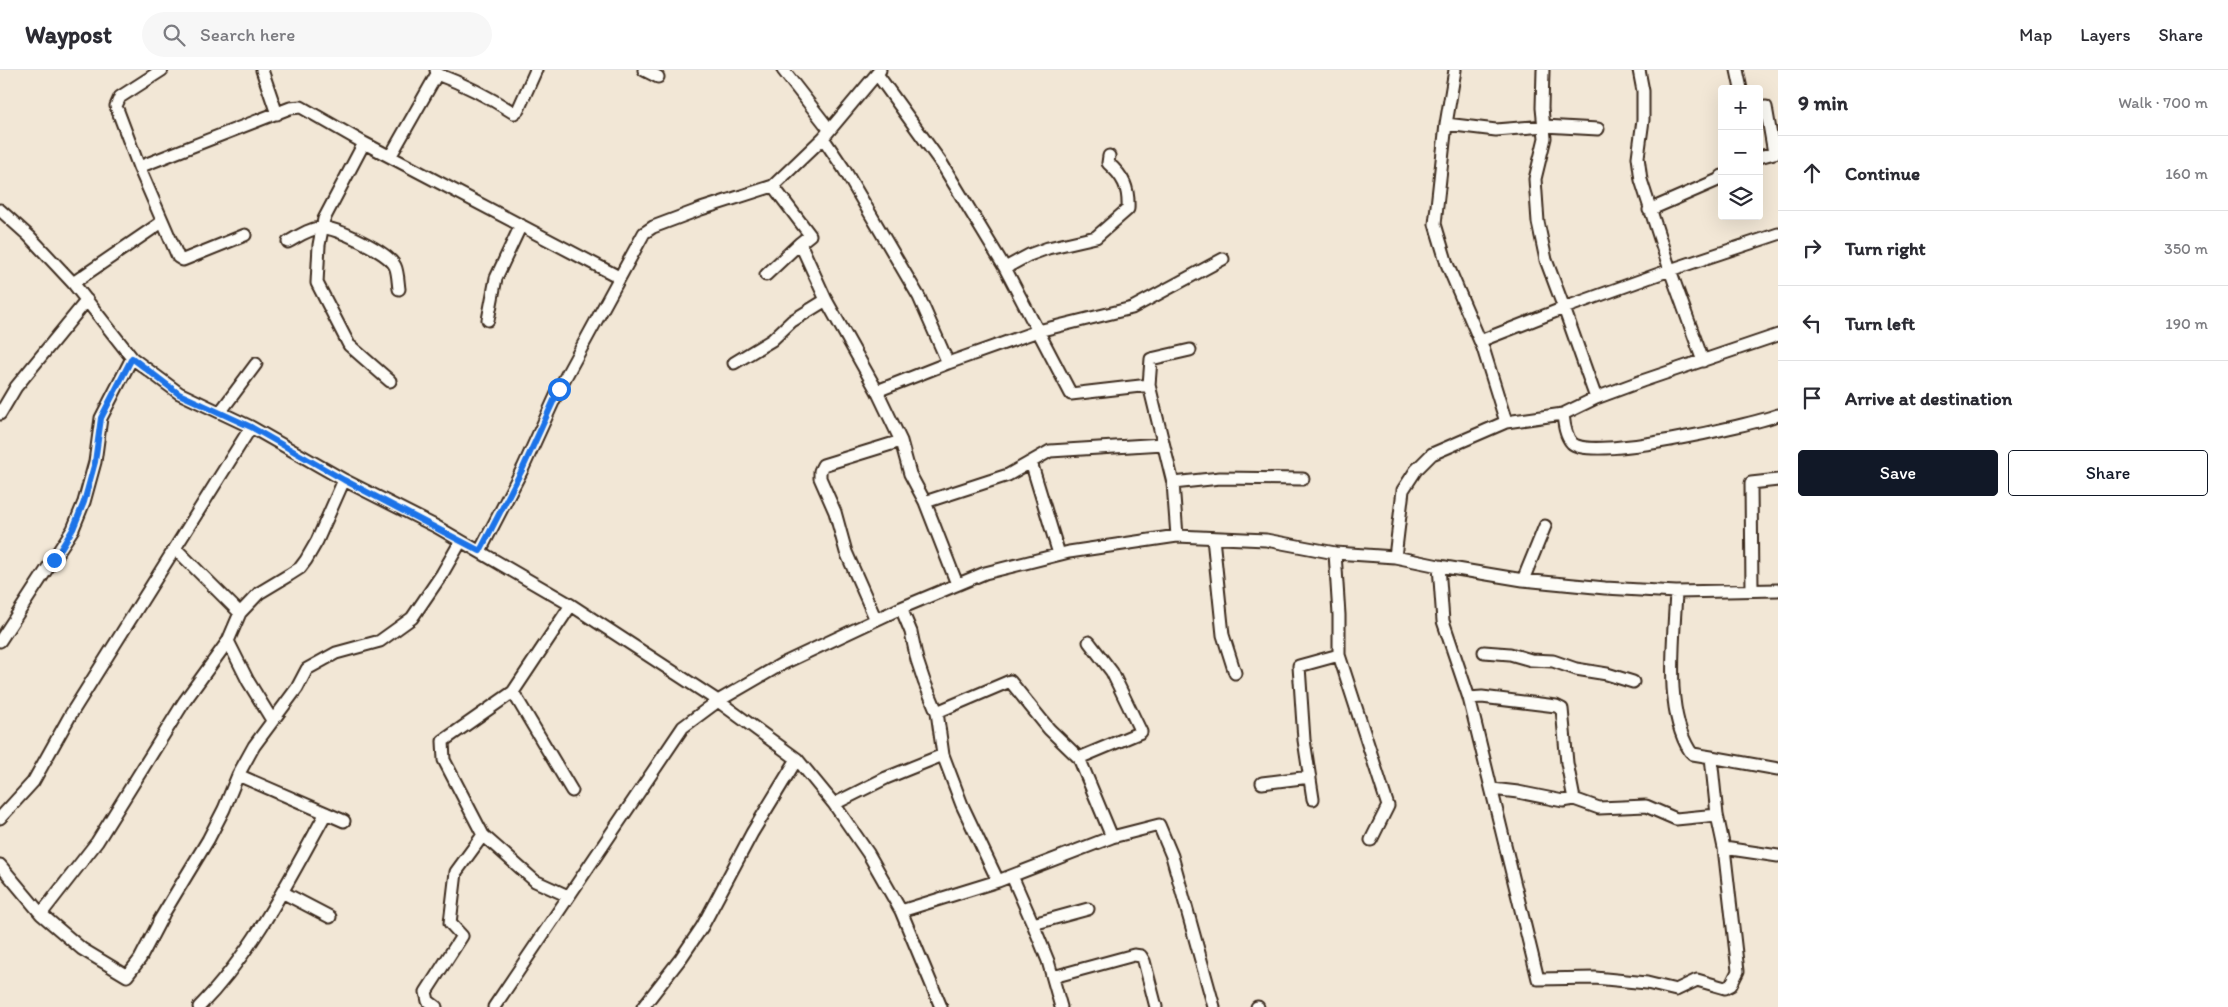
<!DOCTYPE html>
<meta charset="utf-8">
<style>
body{margin:0;font-family:Itim,sans-serif;background:#f7f7f7;color:#2b2b33}
.controls{position:absolute;right:15px;top:15px;display:grid;overflow:hidden;border-radius:5px;box-shadow:0 5px 20px #0002}
.controls button{width:45px;height:45px;display:grid;place-items:center;padding:0;border:0;border-bottom:1px solid #e1e1e2;background:#fff;color:#2b2b33;font:25px sans-serif}
.stop{position:absolute;width:15px;height:15px;margin:-11px;border:4px solid #1a73e8;border-radius:50%;background:#fff}
.stop.end{background:#1a73e8;border-color:#fff;box-shadow:0 1px 5px #0008}
.list{margin:0;padding:0;list-style:none}
h2{display:flex;justify-content:space-between;align-items:center;height:65px;margin:0;padding:0 20px;font-size:21px}
h2 small{font-size:16px;font-weight:400;color:#7c7c81}
.list li{display:grid;grid-template-columns:32px 1fr auto;gap:15px;align-items:center;box-sizing:border-box;height:75px;padding:0 20px;border-top:1px solid #e1e1e2}
.list b{display:block;font-size:19px;white-space:nowrap}
.list em{font-size:16px;font-style:normal;color:#7c7c81}
.actions{display:flex;gap:10px;padding:15px 20px}
.actions a{flex:1;padding:11px 0;border:1px solid #111827;border-radius:5px;text-align:center;font-size:18px;color:#111827}
.actions .main{background:#111827;color:#fff}
.icon{flex:none;width:28px;height:28px;fill:none;stroke:currentColor;stroke-width:2;stroke-linecap:round;stroke-linejoin:round}
.map{position:relative;flex:none;width:1778px;height:937px;overflow:hidden}
header{display:flex;align-items:center;gap:30px;box-sizing:border-box;height:70px;padding:0 25px;background:#fff;border-bottom:1px solid #e1e1e2}
header strong{font-size:24px}
nav{display:flex;gap:28px;margin-inline-start:auto;font-size:18px}
.search{width:350px;height:45px;background:#f7f7f7;display:flex;align-items:center;gap:12px;box-sizing:border-box;padding:0 18px;border-radius:28px;color:#7c7c81;font-size:19px}
main{display:flex}
aside{flex:1;background:#fff}
.map>svg:first-child{display:block}
</style>
<header>
<strong>Waypost</strong>
<div class="search"><svg class="icon" aria-label="search" viewBox="0 0 24 24"><circle cx="10" cy="10" r="6"/><path d="M15 15l6 6"/></svg>Search here</div>
<nav><a>Map</a><a>Layers</a><a>Share</a></nav>
</header>
<main>
<div class="map">
<svg width="1778" height="937" viewBox="0 0 1778 937">
<rect width="100%" height="100%" fill="#f2e7d6"/>
<filter id="ink" filterUnits="userSpaceOnUse"><feTurbulence type="fractalNoise" baseFrequency=".02" numOctaves="2"/><feDisplacementMap in="SourceGraphic" scale="10" xChannelSelector="R" yChannelSelector="G"/><feConvolveMatrix kernelMatrix="1 2 1 2 8 2 1 2 1" color-interpolation-filters="sRGB"/></filter>
<g filter="url(#ink)">
<g fill="none" stroke-linecap="round" stroke-linejoin="round">
<g stroke="#3b2a1e" stroke-width="15">
<path id="minor" d="M162,0L120,27L116,36L139,97L178,187L183,190L188,188L245,165
M262,0L277,44
M644,0L658,7
M783,0L829,59
M1455,0L1446,54L1435,154L1447,194L1483,278L1506,352
M1737,0L1741,19
M437,4C464,14 489,27 514,43L518,40L536,0
M877,4L942,94L1005,198
M1759,38L1766,37L1774,83
M1446,54L1496,60L1544,56L1598,59
M823,68L844,99L919,227L948,293
M364,73L324,149L319,175L317,213L349,275L390,311
M391,85L437,4L436,0
M1109,86L1108,93C1124,107 1129,118 1128,139L1096,167L1048,178L1029,185L1005,198L1071,324L1149,315L1151,289L1190,280
M1759,87L1778,82
M139,97L290,38L301,37L364,73L619,207
M773,116L810,165L800,173
M0,140L29,166L73,213L132,288L179,323L251,357L344,410L437,457L571,535L718,631L797,689L834,734L868,783L901,841L941,937
M1649,140L1718,110L1722,106
M288,172C299,166 308,159 320,158C335,156 388,182 395,196C398,202 398,213 399,219
M766,205L800,173L826,230
M73,213L162,152
M488,250L496,208L521,155
M1480,271L1564,238L1546,190L1538,152L1535,109L1545,68L1542,38L1543,0
M1703,291L1670,200L1778,164
M734,293L772,270L792,251L826,230L877,321
M1149,315L1173,413
M1596,328L1564,238L1670,200L1641,110L1638,87L1643,50V21L1639,0
M221,341L256,294
M0,344L16,317L87,230
M1563,344C1564,353 1565,366 1572,373C1590,392 1750,355 1778,345
M1031,392L1059,484
M925,432L1008,405L1050,381L1163,374
M1177,466L1173,413L1220,408L1303,409
M1213,468L1223,565L1235,603
M175,478L240,543
M480,481L523,398L559,319L644,163L653,157L701,139L773,116L823,68L880,0
M1395,487L1403,420L1416,400L1432,384L1506,352L1563,344L1596,328L1642,311L1778,265
M1439,496L1443,551L1469,628L1538,909L1595,908L1647,913L1676,920L1697,910L1725,918L1731,915L1738,901L1724,778
M1523,510L1545,456
M957,514L925,432L910,404L901,371L877,321L948,293L1038,261L1132,238L1223,189
M1752,520L1751,413L1778,410
M1676,522C1674,570 1664,640 1690,681L1693,684L1711,687L1717,745L1724,778L1778,786
M901,538L911,562L917,590L924,611L937,642L943,685L962,735L998,811
M876,550L846,482L835,442L820,408V401L823,395L901,371
M0,571L73,459L84,432L95,392L101,348L132,288
M228,571L248,611L272,650
M1484,582L1510,584L1531,590L1553,591L1576,599L1607,604L1633,612
M1339,585L1388,736L1371,770
M513,622L572,721
M1469,628L1482,627L1556,636L1562,639L1567,693L1574,729
M937,642L1010,611L1049,659L1079,688L1112,767
M1711,687L1778,699
M1079,688L1141,662L1112,602L1089,572
M238,705L344,751
M1262,713L1310,707
M1492,719L1518,722L1563,731L1574,729L1599,738L1646,736L1676,749L1717,745
M1313,729L1304,670L1299,596L1339,585V545L1335,483
M834,734L886,708L943,685
M0,748L33,712L71,644L251,357
M483,765L535,811L568,826
M0,795L41,844L82,879L127,906L140,889L163,845
M1012,806L1033,854L1088,839
M282,822L330,847
M901,841L998,811L1112,767L1159,755L1172,786L1214,937
M41,844L97,772L184,632L228,571L240,543L259,523L289,505L300,498L306,490L317,471L344,410
M159,851L208,770L224,739L238,705L254,676L297,618L307,599L336,583L380,571L412,548L442,504L461,471
M1033,854L1048,891L1061,937
M1053,907L1134,885L1141,886L1144,891L1156,937
M199,937C253,882 289,810 326,743
M436,937L428,931L426,922L462,866L450,853L456,802L483,765L444,690L443,671L513,622L571,535
M494,937L683,657L718,631L782,594L901,538L985,503L1069,482L1177,466L1266,470L1335,483L1395,487L1439,496L1523,510L1605,518L1676,522L1778,520
M643,937L681,888L702,857L752,763L797,689
M1257,937H1258"/>
</g>
<use href="#minor" stroke="#fdfcf7" stroke-width="11"/>
</g>
</g>
<g fill="none" stroke-linecap="round" stroke-linejoin="round" filter="url(#ink)">
<path stroke="#1a73e8" stroke-width="6" d="M54,490L73,459L84,432L95,392L101,348L132,288L179,324L251,357L344,410L480,481L523,398L559,319"/>
</g>
</svg>
<div class="controls">
<button>+</button>
<button>−</button>
<button><svg class="icon" aria-label="layers" viewBox="0 0 24 24"><path d="M12 4l9 5-9 5-9-5zM3 14l9 5 9-5"/></svg></button>
</div>
<div class="stop" style="left:559px;top:319px"></div>
<div class="stop end" style="left:54px;top:490px"></div>
</div>
<aside>
<h2>9 min<small>Walk · 700 m</small></h2>
<ul class="list">
<li><svg class="icon" aria-label="ahead" viewBox="0 0 24 24"><path d="M12 20V5M6 11l6-6 6 6"/></svg><div><b>Continue</b></div><em>160 m</em></li>
<li><svg class="icon" aria-label="right" viewBox="0 0 24 24"><path d="M7 20v-9h11M14 6l5 5-5 5"/></svg><div><b>Turn right</b></div><em>350 m</em></li>
<li><svg class="icon" aria-label="left" viewBox="0 0 24 24"><path d="M17 20v-9H6M10 6l-5 5 5 5"/></svg><div><b>Turn left</b></div><em>190 m</em></li>
<li><svg class="icon" aria-label="arrive" viewBox="0 0 24 24"><path d="M6 21V4h12l-3 4 3 4H6"/></svg><div><b>Arrive at destination</b></div></li>
</ul>
<div class="actions"><a class="main">Save</a><a>Share</a></div>
</aside>
</main>
